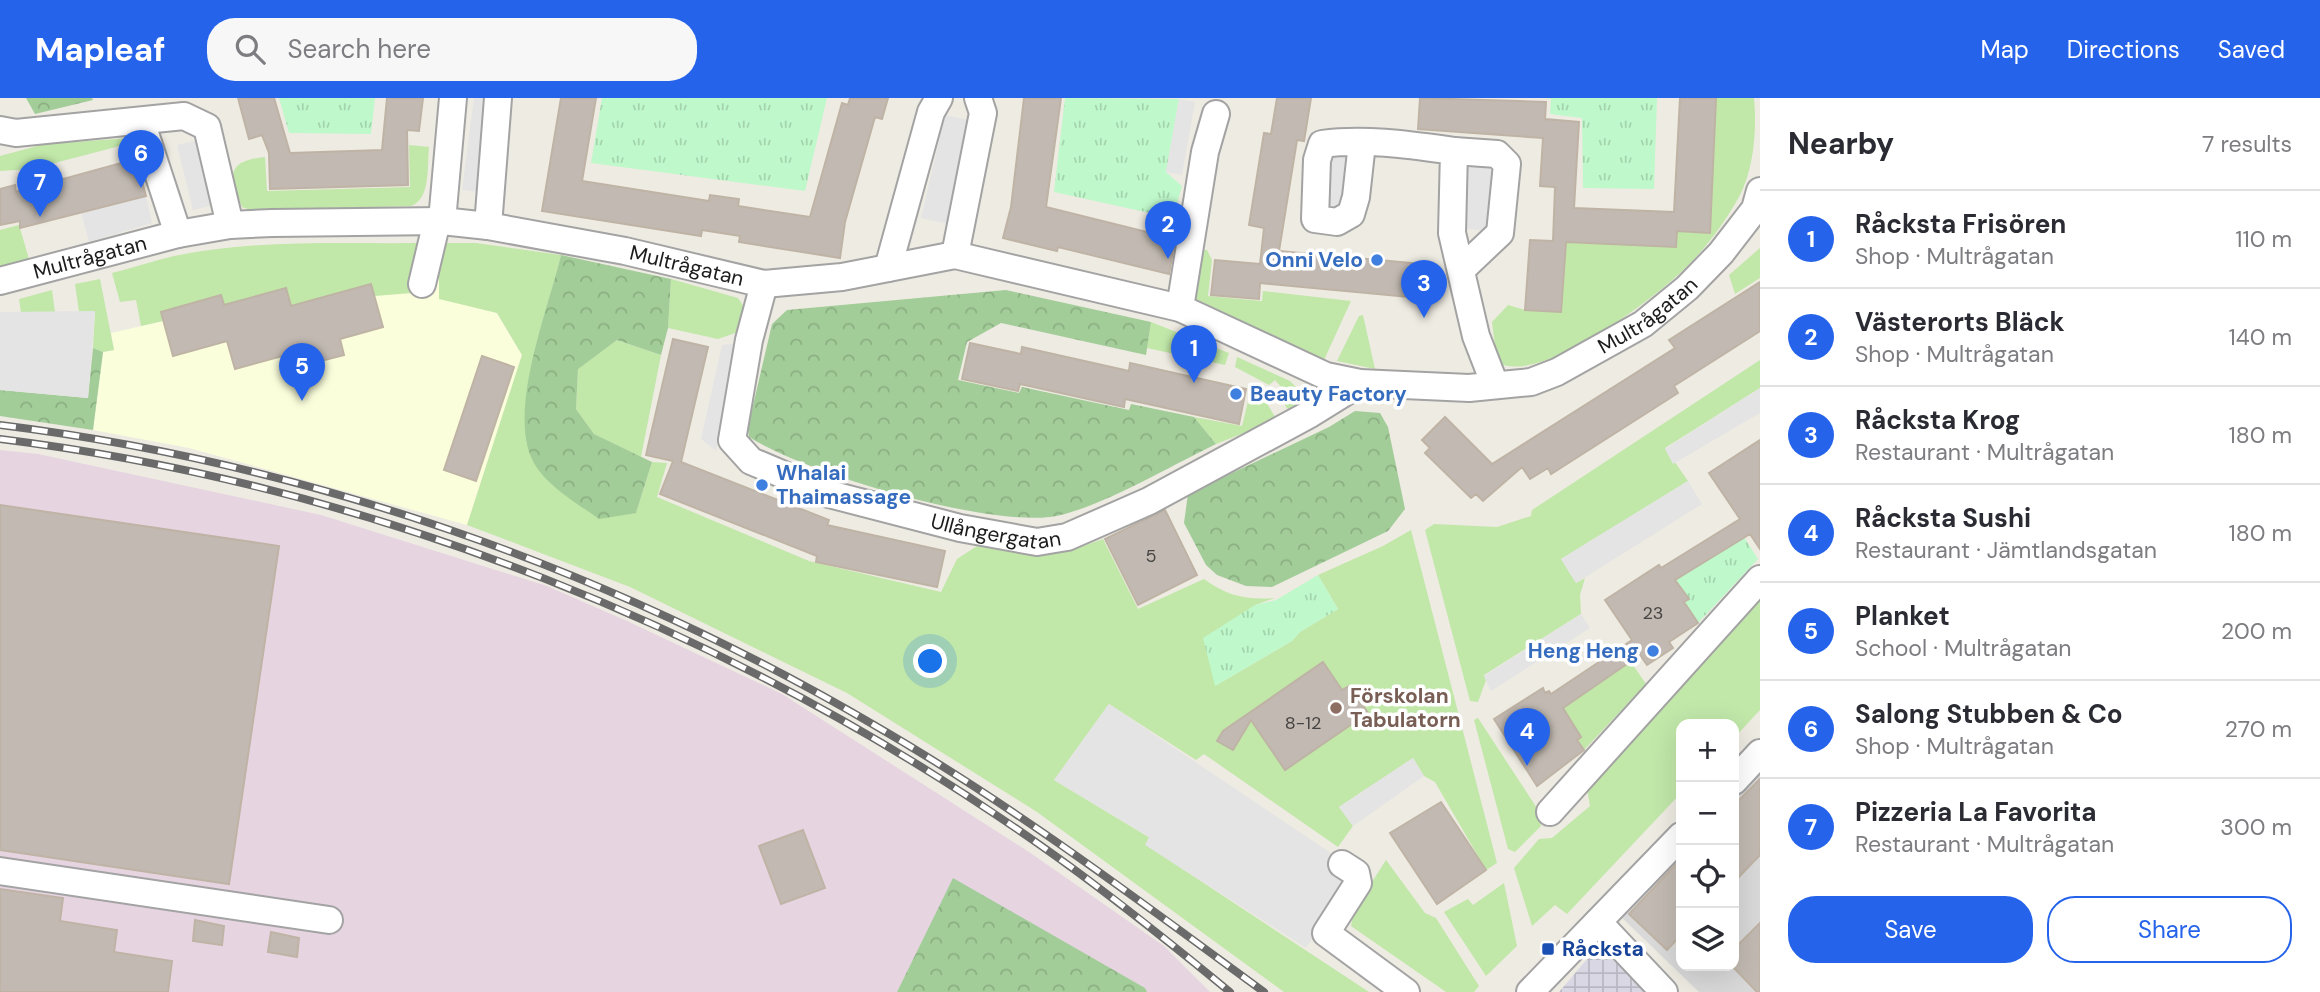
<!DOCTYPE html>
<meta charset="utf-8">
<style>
body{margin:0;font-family:"DM Sans",sans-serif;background:#f7f7f7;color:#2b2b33}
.controls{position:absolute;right:21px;bottom:21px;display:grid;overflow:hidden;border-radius:14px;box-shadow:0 7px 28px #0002}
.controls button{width:63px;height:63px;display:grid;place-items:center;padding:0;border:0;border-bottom:2px solid #e1e1e2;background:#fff;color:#2b2b33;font:35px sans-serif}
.you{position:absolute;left:931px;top:564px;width:24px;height:24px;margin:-18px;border:5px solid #fff;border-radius:50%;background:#1a73e8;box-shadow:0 0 0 10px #1a73e833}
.badge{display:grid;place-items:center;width:46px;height:46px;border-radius:50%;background:#2563eb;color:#fff;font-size:23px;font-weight:700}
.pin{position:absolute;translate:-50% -58px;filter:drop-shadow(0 2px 4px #0008)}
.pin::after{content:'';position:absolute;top:37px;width:24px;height:21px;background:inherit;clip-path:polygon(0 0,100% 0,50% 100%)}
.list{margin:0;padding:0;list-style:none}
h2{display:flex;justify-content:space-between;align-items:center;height:91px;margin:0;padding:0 28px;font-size:30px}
h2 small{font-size:23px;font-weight:400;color:#7c7c81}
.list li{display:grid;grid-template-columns:46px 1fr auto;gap:21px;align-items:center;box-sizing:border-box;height:98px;padding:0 28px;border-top:2px solid #e1e1e2}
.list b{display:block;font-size:26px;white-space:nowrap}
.list p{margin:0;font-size:23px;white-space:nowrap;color:#7c7c81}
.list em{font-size:23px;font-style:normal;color:#7c7c81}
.actions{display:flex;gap:14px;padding:21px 28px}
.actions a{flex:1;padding:16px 0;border:2px solid #2563eb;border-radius:28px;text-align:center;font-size:24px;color:#2563eb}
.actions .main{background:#2563eb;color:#fff}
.icon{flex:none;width:38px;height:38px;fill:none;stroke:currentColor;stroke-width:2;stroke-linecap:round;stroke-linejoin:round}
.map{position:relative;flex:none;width:1760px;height:894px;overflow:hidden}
header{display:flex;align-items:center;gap:42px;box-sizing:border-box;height:98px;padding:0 35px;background:#2563eb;color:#fff}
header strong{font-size:33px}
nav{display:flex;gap:38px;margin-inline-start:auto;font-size:24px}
.search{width:490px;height:63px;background:#f7f7f7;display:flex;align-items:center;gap:18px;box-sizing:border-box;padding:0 24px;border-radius:28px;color:#7c7c81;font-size:26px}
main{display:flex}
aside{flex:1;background:#fff}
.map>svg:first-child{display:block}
</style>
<header>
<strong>Mapleaf</strong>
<div class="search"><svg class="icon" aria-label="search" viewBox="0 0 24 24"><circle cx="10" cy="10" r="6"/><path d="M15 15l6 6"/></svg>Search here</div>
<nav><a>Map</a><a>Directions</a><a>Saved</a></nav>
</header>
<main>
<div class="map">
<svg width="1760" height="894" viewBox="0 0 1760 894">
<defs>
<pattern id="forest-crowns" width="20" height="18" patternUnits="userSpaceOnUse" patternTransform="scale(1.75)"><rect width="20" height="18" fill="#a2cc98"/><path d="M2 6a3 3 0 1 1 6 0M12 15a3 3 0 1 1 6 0" fill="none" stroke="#8baf82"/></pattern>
<pattern id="park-tufts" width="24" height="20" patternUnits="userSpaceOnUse" patternTransform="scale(1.75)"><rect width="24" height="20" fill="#bff8ca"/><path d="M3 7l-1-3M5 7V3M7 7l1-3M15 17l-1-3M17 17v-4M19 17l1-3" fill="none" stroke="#a4d4ad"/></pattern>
<pattern id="plaza-grid" width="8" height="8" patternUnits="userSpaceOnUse" patternTransform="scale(1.75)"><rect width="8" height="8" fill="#d8d7e3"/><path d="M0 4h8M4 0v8" fill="none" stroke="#b9b8c2"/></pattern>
</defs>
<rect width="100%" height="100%" fill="#eeebe2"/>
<path fill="#dad9d9" d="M1760,667V894H1699L1617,815L1681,748V868H1734V694Z"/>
<path fill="#fafedb" d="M466,164L522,257L467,427L189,350L93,332L103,254L114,252L111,235L163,223L161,214L221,197L224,207L291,208L371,186L415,185Z"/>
<path fill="#e6d4e1" d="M0,352L38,356L321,417L547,488L627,523L782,596L1029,754L1164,848L1210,894H1147L1145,890L953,781L897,894H0Z"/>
<path fill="#c1e7a9" d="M1716,0H1754C1757,31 1754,71 1739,99C1724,126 1703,154 1680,175C1649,204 1538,289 1497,264L1492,224L1508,207L1525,212L1561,214L1566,144L1676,149L1677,133L1710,135Z
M130,40L131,45L32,71L0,73V58L45,46Z
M409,47L429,49C427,68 431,101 411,108L253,113L242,109C228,76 227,63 265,59L267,93L410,89Z
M19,127L29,161L0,168V132Z
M420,145L412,195L375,198L371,186L291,208L224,207L221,197L161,214L163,223L141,228L136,202L120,204L112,175C132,170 153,163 174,158C254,141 339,146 420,145Z
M442,145H476L561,157C549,212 502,324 541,372C545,377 550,385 555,388C580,400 610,406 636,415L652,364L667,365L657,399L809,463L941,494L957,461L977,448C1035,459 1047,462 1103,441L1138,511L1204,481C1227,498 1246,502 1275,500L1255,507L1215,588L1292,543L1300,534L1338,511L1318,477L1383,448L1411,432L1497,765L1486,772L1435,684L1424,678L1413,660L1339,709L1353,728L1338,749L1204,656L1196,662L1109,606L1054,682L1150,740L1146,747L1369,894H1284L1037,714L847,595L630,489L467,427L522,257L497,215L439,201V179L433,177Z
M1760,150V180L1735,196L1729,177Z
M1201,152H1207L1212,162L1208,198L1262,203L1263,193L1351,203L1324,262L1196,201L1192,194Z
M100,181L114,252L103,254L93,250L95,214H79L75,186Z
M671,181L738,200L744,209L738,234L718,241L668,230Z
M52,192L55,214H21L19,201Z
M1363,217L1375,271L1337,263L1359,218Z
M1151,224L1229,255L1225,267L1147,250Z
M617,242L661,257L641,359L594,336L576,311L578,270Z
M1237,259L1290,283L1300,293V304L1291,315L1283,305L1288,297L1275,282L1269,287L1235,269Z
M1760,262V290L1665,350L1688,383L1561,461L1576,485L1585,480L1580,497L1581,516L1484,577L1486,582L1478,604L1470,603L1425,432L1434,426L1497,429L1531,418L1532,412Z
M1251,291L1260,294L1277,322L1216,346L1194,319L1242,328Z
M1760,481V612L1734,640V626H1681V695L1567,816L1555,807L1532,828L1514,770L1539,741L1552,740L1590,708L1585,679Z
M1631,564L1646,586L1584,652L1577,642L1581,639L1558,613Z
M1478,620L1535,707L1541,728L1515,754L1508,751L1474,622Z
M1386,762L1425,815L1436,820L1479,888L1474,894H1446L1351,828L1354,812Z
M1504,785L1517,848L1486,878L1444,814L1468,801L1473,807Z"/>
<path fill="url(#forest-crowns)" d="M26,0H92L93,2L35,16Z
M561,157L671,181L668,230L661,257L617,242L578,271L576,311L594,336L652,364L636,415L599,421C577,405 544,387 532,361C508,310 549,209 561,157Z
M1006,192L1151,224L1146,257L1001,225L967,244L958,282L1019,295L1022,289L1129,312L1131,306L1194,319L1216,346C1172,367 1095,413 1050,419C982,427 808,376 749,339L748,329L772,226L787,212Z
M93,250L103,254L93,332L0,318V292L88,300Z
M1355,313L1380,315L1388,329L1405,411L1388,433L1272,489L1246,488L1217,477L1206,467L1184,425L1188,396L1329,329Z
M953,780L1145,890L1147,894H897Z"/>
<path fill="url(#park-tufts)" d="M279,0H375L371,36L289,35Z
M602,0H827L805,93L591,65Z
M1065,0L1179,1L1166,74L1182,88L1173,120L1054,94Z
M1544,0H1657L1654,91L1583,90L1582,20L1550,16L1551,1Z
M1744,439L1758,461L1698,525L1684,504L1688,501L1673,483Z
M1318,477L1338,511L1300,534L1292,543L1215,588L1203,540L1255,507L1276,502Z"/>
<path fill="#e4e4e4" d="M474,0H491L479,94L462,92Z
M1179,1L1195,4L1182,77L1166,74Z
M945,17L977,24L953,127L921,120Z
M195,43L210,108L193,112L177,47Z
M1347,53L1341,112L1323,111L1328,54Z
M1494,69L1492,133L1456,130L1460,70Z
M146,98L152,125L89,144L81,114Z
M95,213L88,300L0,292V214Z
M739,245L716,353L701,341L722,247Z
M1760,290V315L1673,366L1665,351Z
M1688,383L1702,406L1576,485L1561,461Z
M1581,516L1590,530L1491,593L1484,578Z
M1109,606L1356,772L1306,850L1145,747L1149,739L1054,682Z
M1413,660L1424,678L1353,728L1339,709Z"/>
<path fill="url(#plaza-grid)" d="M1605,840L1654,894H1559Z"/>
<path fill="#c2bab2" stroke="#bfb3a5" stroke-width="2" d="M238,0H274L290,55L382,52L387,0H423L419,33L407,32L408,87L270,91L269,55L262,37L249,41Z
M561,0H596L582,83L709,103L710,97L739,101L738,108L810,119L842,5L848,7L850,0H888L882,21L875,19L845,124L840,160L739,144L740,138L702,132L701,138L542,113Z
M1024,0H1061L1046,109L1175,141L1169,176L1058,149L1057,153L1003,140L1011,109Z
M1277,0H1311L1304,43L1297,42L1279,153L1433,167L1430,201L1260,185L1259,201L1211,197L1215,162L1260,166L1264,130L1249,127L1264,35L1271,36Z
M1420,0L1546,4L1545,21L1579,24L1574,110L1674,114L1680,0H1716L1710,135L1677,133L1676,149L1566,144L1561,214L1525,212L1530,142L1553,143L1555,89L1540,88L1543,40L1418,31Z
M136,61L146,98L20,130V123L0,127V91L15,87L16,94Z
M1760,184V233L1674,288L1678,295L1551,376L1548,370L1530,381L1522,369L1483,403L1476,396L1471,400L1425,355L1430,350L1422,342L1445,319L1492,366L1675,250L1669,242Z
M371,186L383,229L340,241L344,257L301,268L297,254L235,271L227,243L173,258L161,214L221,197L224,207L286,190L291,208Z
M673,241L708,249L681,364L829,422L827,427L945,453L937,489L816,464L817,458L660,396L673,363L646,357Z
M970,245L1021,256L1022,249L1129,273L1130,265L1246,291L1239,326L1125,301L1124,309L1020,286L1018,293L962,281Z
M482,258L514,269L476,383L444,372Z
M1760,342V451L1750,436L1675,482L1689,501L1684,504L1698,525L1669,544L1673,550L1647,567L1640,557L1563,610L1581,639L1577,642L1584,652L1537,688L1494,621L1543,590L1545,595L1549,593L1551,596L1632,542L1605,502L1659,467L1661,470L1740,421L1709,375Z
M0,407L279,448L229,786L0,752Z
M1165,412L1197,477L1138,507L1105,441Z
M1323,564L1342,592L1349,588L1368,615L1285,672L1251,622L1233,652L1217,643L1223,633Z
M1760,681V757L1734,784V707Z
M1441,704L1486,772L1437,806L1390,735Z
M803,732L825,790L781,806L759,748Z
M1681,761V837L1667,852L1629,816Z
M0,791L63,800L60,823L117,832L114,854L172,863L168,894H0Z
M195,822L224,828L222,847L193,843Z
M1760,825V894H1757L1734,870V851Z
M271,834L299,840L297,859L268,854Z"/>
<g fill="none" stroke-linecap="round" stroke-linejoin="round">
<g stroke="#a3a3a3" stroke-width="30">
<g id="minor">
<path d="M141,23L178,136"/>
<path d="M0,32L16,35L184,18L207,29L230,127"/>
<path d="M1362,45L1356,99L1351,116L1337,124L1315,121L1317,62L1322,46C1365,40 1411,47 1454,53L1452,135L1476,238L1495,287"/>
<path d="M1454,53L1497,56L1507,66L1500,135L1463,170"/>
<path d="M442,123L453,0"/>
<path d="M488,128L498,0"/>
<path d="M955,157L983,15L978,0"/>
<path d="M888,170L931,14L939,0"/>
<path id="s1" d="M0,183L178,136L230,127L272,125L442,123L488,128L625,153L764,186L842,179L955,157L1180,210L1326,278L1360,285L1469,290L1531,284L1557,274L1643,226L1687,190L1721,155L1755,111L1760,93"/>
<path d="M422,186L437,123"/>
<path id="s2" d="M764,186L749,242L732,342L751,363L829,396L960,430L1037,444L1067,439L1149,403L1310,316L1360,285"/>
<path d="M1180,210L1205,54L1216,16"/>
<path d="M1734,683L1760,655"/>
<path d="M1550,714L1760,481"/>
<path d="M1342,766L1356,775L1358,785L1326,835L1406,894"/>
<path d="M0,773L329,822"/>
<path d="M1598,824L1664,894"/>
<path d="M1530,894L1681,738"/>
</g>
</g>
<use href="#minor" stroke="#fff" stroke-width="26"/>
<g stroke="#6a6a6a" stroke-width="8">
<path id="rail" d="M0,327C307,365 608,471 874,627C1011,706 1137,801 1264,894
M0,341C371,387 734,532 1040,747C1106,793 1168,843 1230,894"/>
</g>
<use href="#rail" stroke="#fff" stroke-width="5" stroke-dasharray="16" stroke-linecap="butt"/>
</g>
<g fill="#3f7fe0" stroke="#fff" stroke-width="2.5">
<circle cx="1377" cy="162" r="7"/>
<circle cx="1236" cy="296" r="7"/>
<circle cx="762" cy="387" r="7"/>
<circle cx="1653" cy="553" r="7"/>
</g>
<circle fill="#8d6e63" stroke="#fff" stroke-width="2.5" cx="1336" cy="610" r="7"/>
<rect fill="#1a4fb4" stroke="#fff" stroke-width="2.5" x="1541" y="844" width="14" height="14" rx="3.5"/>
<g text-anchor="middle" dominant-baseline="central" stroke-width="7" stroke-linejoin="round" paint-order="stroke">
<g font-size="18" fill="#464442">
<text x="1151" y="458">5</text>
<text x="1653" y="515">23</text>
<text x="1303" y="625">8-12</text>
</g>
<g font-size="21" fill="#1c1c1c" stroke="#fff">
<text stroke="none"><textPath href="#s1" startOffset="93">Multrågatan</textPath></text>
<text stroke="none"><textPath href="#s1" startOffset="698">Multrågatan</textPath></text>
<text stroke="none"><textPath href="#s1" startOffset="1704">Multrågatan</textPath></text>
<text stroke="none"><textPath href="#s2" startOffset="444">Ullångergatan</textPath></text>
</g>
<g font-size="21" font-weight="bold" fill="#366cbe" stroke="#fff" text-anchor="end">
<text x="1363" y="162">Onni Velo</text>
<text x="1250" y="296" text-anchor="start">Beauty Factory</text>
<text x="776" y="375" text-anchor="start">Whalai<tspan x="776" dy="24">Thaimassage</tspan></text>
<text x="1639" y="553">Heng Heng</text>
</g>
<g font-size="21" font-weight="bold" fill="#785e54" stroke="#fff" text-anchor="start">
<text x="1350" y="598">Förskolan<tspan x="1350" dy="24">Tabulatorn</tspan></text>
</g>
<g font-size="21" font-weight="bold" fill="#164399" stroke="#fff" text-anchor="start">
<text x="1562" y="851">Råcksta</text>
</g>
</g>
</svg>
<div class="controls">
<button>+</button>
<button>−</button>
<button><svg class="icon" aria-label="locate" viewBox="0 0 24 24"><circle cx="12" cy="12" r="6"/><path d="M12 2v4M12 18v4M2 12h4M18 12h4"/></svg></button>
<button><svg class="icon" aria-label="layers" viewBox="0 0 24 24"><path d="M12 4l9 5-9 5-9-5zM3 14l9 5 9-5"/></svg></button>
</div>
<div class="you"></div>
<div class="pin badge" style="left:1194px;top:285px">1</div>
<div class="pin badge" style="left:1168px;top:161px">2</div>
<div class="pin badge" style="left:1424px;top:220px">3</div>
<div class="pin badge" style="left:1527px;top:668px">4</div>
<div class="pin badge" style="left:302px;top:303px">5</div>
<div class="pin badge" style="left:141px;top:90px">6</div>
<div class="pin badge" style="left:40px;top:119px">7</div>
</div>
<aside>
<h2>Nearby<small>7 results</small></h2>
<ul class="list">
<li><span class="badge">1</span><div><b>Råcksta Frisören</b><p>Shop · Multrågatan</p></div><em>110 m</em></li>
<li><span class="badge">2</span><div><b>Västerorts Bläck</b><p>Shop · Multrågatan</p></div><em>140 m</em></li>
<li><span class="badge">3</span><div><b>Råcksta Krog</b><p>Restaurant · Multrågatan</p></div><em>180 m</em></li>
<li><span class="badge">4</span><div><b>Råcksta Sushi</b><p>Restaurant · Jämtlandsgatan</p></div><em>180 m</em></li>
<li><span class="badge">5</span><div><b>Planket</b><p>School · Multrågatan</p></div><em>200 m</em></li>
<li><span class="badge">6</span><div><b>Salong Stubben &amp; Co</b><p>Shop · Multrågatan</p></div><em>270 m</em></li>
<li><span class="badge">7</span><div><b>Pizzeria La Favorita</b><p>Restaurant · Multrågatan</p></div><em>300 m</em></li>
</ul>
<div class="actions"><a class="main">Save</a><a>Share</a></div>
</aside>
</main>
